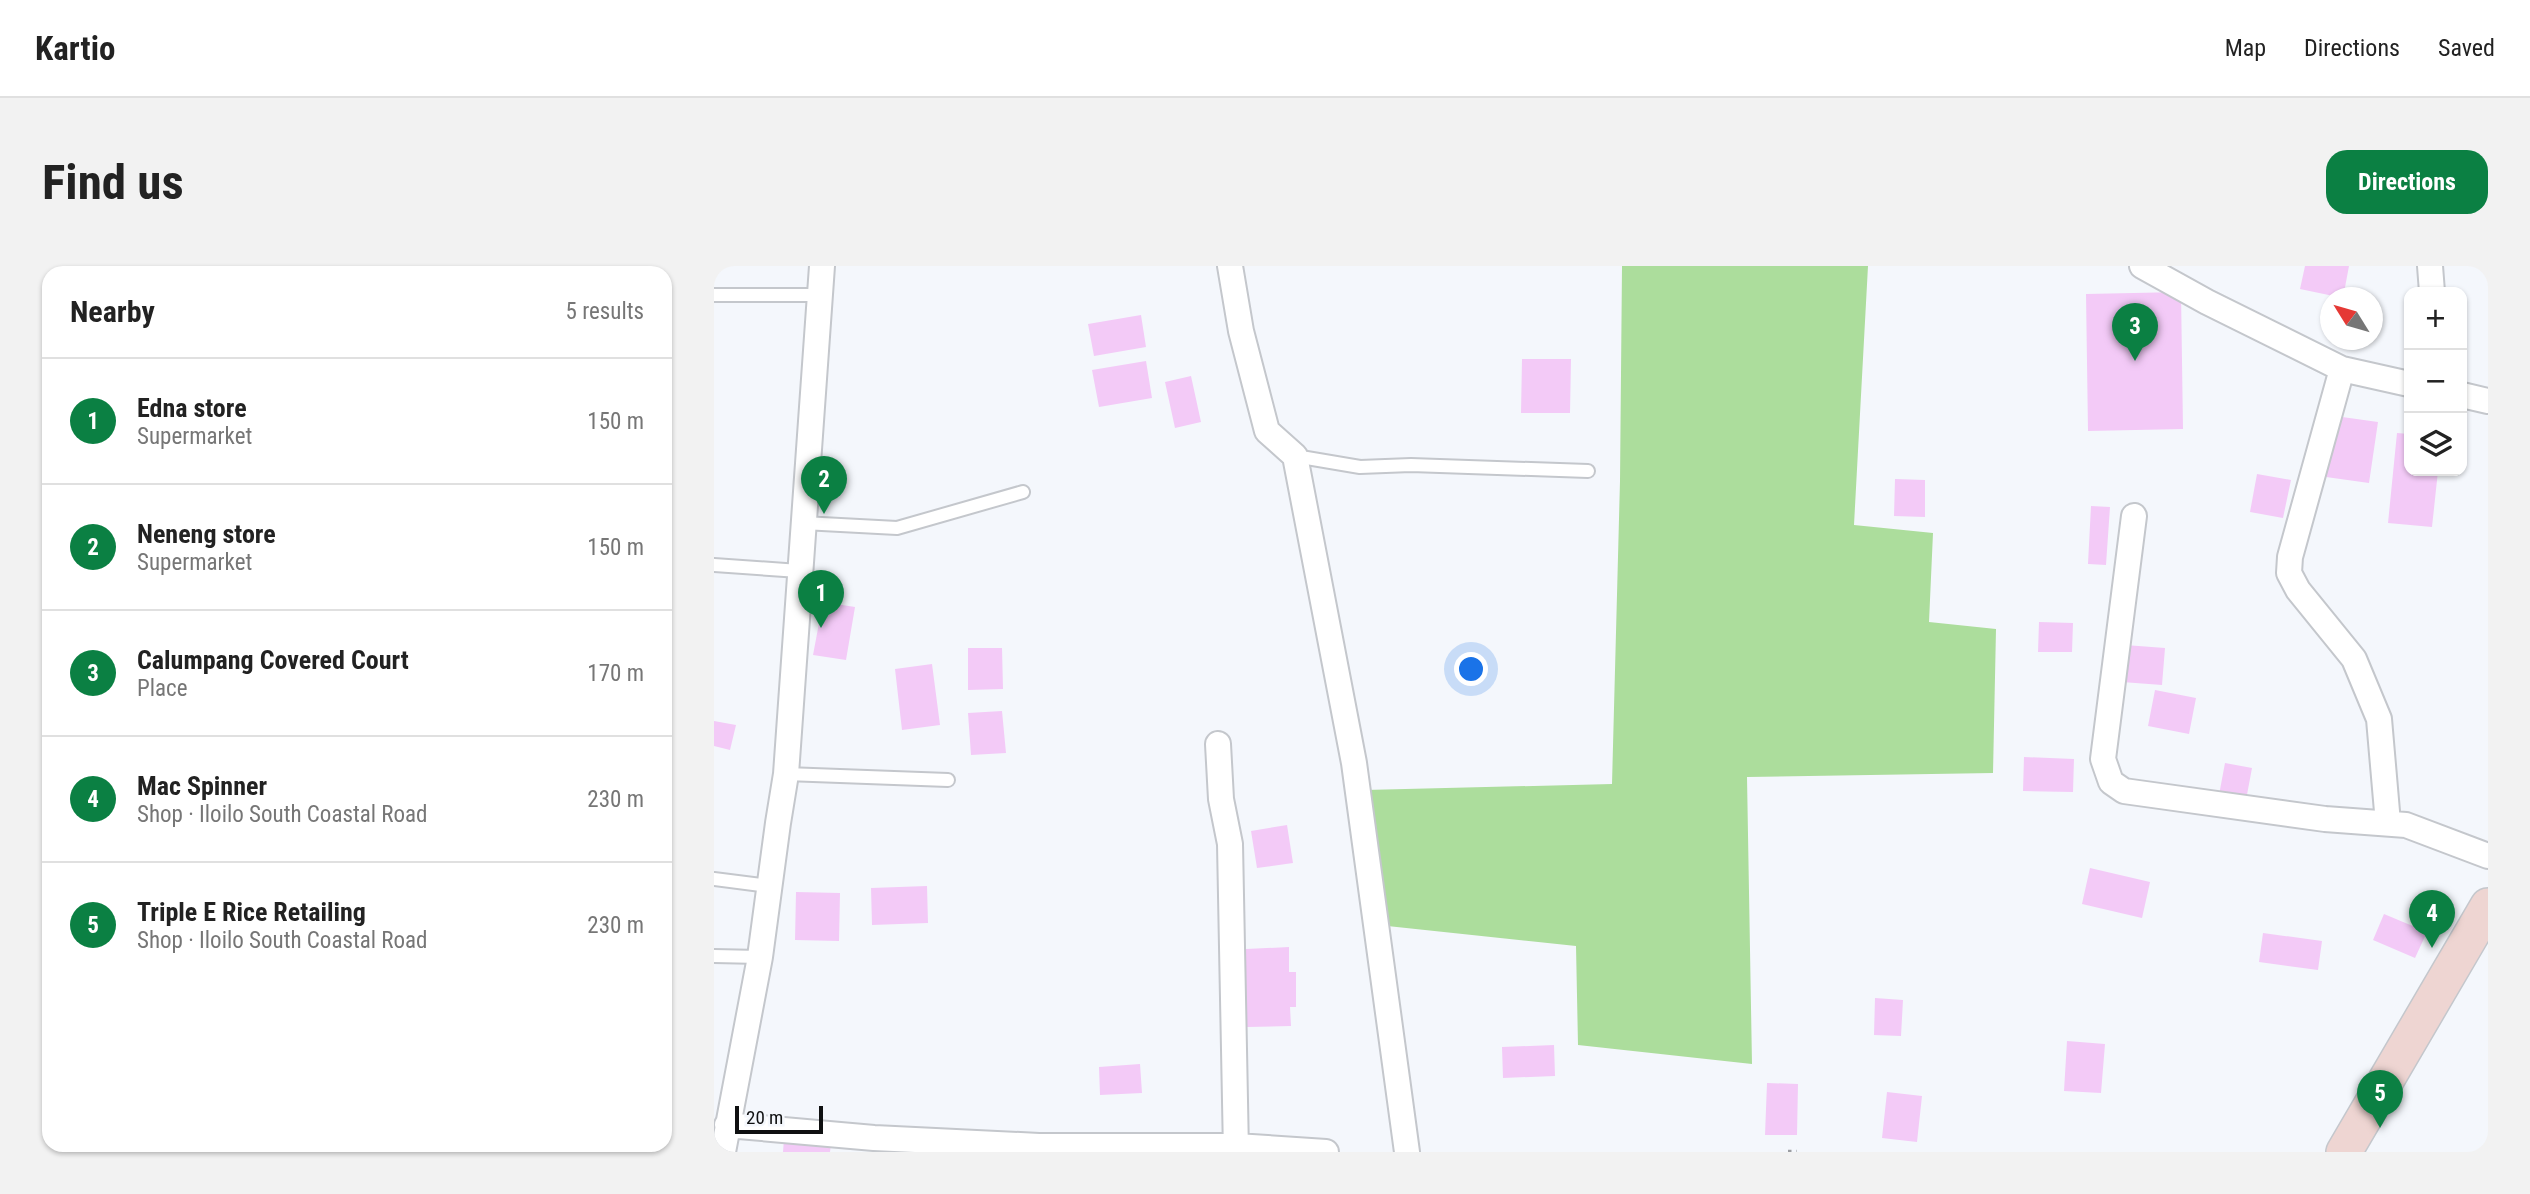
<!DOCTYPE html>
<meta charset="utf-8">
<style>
body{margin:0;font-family:"Roboto Condensed",sans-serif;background:#f2f2f2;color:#222}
.controls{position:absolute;right:21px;top:21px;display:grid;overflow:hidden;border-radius:14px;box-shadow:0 2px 5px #0004}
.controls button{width:63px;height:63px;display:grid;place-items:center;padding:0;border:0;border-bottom:2px solid #e0e0e0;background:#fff;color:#222;font:35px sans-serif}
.compass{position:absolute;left:1606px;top:21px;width:63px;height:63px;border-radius:50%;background:#fff;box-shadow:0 2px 5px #0004;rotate:307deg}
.scale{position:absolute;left:21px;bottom:18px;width:88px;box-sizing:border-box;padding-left:7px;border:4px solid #0f1011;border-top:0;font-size:19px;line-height:24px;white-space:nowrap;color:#0f1011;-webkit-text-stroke:5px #f4f7fc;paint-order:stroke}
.you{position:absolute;left:758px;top:404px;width:24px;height:24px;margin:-18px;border:5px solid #fff;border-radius:50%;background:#1a73e8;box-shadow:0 0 0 10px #1a73e833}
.badge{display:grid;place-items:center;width:46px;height:46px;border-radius:50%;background:#0b8043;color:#fff;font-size:23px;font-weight:700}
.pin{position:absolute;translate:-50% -58px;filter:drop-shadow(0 2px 4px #0008)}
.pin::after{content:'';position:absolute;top:37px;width:24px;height:21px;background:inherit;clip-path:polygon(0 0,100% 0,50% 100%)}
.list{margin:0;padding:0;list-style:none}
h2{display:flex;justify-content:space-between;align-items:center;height:91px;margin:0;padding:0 28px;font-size:30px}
h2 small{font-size:23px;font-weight:400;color:#767676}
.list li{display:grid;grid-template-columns:46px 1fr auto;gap:21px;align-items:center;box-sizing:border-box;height:126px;padding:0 28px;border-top:2px solid #e0e0e0}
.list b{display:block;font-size:26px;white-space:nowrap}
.list p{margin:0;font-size:23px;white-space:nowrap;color:#767676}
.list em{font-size:23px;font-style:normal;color:#767676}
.icon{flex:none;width:38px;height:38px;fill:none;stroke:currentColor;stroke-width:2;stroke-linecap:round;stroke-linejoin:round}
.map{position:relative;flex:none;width:1774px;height:886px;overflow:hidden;border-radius:21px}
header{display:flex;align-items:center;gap:42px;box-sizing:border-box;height:98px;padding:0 35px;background:#fff;border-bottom:2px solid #e0e0e0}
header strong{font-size:33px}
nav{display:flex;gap:38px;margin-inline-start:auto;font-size:24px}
.intro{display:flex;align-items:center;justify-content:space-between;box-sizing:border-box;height:168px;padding:0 42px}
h1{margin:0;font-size:49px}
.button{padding:18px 32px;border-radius:21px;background:#0b8043;color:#fff;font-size:24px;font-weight:700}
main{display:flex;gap:42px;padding:0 42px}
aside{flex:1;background:#fff;border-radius:21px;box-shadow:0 2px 5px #0004}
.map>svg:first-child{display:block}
</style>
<header>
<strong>Kartio</strong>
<nav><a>Map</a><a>Directions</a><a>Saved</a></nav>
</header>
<div class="intro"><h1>Find us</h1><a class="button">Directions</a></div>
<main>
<aside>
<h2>Nearby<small>5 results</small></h2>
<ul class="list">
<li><span class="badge">1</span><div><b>Edna store</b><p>Supermarket</p></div><em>150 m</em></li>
<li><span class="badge">2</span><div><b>Neneng store</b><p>Supermarket</p></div><em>150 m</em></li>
<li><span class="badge">3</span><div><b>Calumpang Covered Court</b><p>Place</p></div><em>170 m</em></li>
<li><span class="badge">4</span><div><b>Mac Spinner</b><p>Shop · Iloilo South Coastal Road</p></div><em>230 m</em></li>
<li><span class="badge">5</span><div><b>Triple E Rice Retailing</b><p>Shop · Iloilo South Coastal Road</p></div><em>230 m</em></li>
</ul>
</aside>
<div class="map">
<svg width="1774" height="886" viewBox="0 0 1774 886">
<rect width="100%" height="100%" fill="#f4f7fc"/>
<path fill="#acdd9c" d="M908,0H1154L1140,259L1219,267L1215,356L1282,363L1279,507L1033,511L1038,798L864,779L862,680L664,659L651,524L898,518L906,215Z"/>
<path fill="#f3caf7" d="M1591,0H1635L1629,32L1586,23Z
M1467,26L1469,163L1374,165L1372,28Z
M427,49L432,81L380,90L374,58Z
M808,93H857L856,147H807Z
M432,95L438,132L385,141L378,104Z
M477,110L487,156L461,162L451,116Z
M1621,150L1664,156L1655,217L1612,211Z
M1683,167L1695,168V205H1724L1718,261L1674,257Z
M1543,208L1577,214L1569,252L1536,246Z
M1181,213L1211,214V251L1180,250Z
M1377,240L1396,241L1392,299L1374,298Z
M109,336L141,341L132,394L99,389Z
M1325,356L1359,357L1358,386H1324Z
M1411,379L1451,382L1448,419L1408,416Z
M254,382H288L289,423L254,424Z
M218,398L226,459L188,464L181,403Z
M1441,424L1482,432L1475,468L1434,460Z
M288,445L292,487L257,489L254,447Z
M0,455L22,459L16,484L0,480Z
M1310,491L1360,493L1359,526L1309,525Z
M1511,497L1538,502L1532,534L1505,529Z
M573,559L579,597L543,602L537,565Z
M1376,602L1436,616L1428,652L1368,638Z
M213,620L214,657L158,659L157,622Z
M82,626L126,627L125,675L81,674Z
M1670,648L1713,666L1701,692L1659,674Z
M1549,667L1608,675L1604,704L1545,696Z
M575,681V706H582V741H576L577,760L533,761V741H524V707H532V683Z
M1161,732L1189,734L1187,770L1160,769Z
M1353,775L1391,778L1387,827L1350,825Z
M840,779L841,810L789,812L788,781Z
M426,798L428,827L386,829L385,801Z
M1053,817L1084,818L1083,869H1051Z
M1173,826L1208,830L1203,876L1168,872Z
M70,873L117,878L116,886H69Z"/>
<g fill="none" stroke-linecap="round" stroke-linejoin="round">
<g stroke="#c4c7cc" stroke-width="16">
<path id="lane" d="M0,29H106
M581,190L646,201L697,199L874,205
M89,257L183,262L309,226
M0,299L85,305
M72,508L234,514
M0,613L55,620
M0,690L46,691"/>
</g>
<g stroke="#c4c7cc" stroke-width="28">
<path id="street" d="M516,0L527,65L553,165L581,190L640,497L693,886
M1428,0L1493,36L1628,103L1695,118
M1716,0L1718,26
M1628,103L1576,291L1575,307L1584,324L1640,393L1665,453L1674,557
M1748,129L1774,135
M1420,250L1389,493L1397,516L1410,525L1611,553L1692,559L1774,590
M504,478L507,533L516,578L522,886
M13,859L160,872L325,880H522L612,886
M9,886L46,691L64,557L72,508L108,0"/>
</g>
<g stroke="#c4c7cc" stroke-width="38">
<path id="secondary" d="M1630,886L1774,640"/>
</g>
<path stroke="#9b9da1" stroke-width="4.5" stroke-dasharray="3.5 5" stroke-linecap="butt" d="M1074,886H1083"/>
<use href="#lane" stroke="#fff" stroke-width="12"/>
<use href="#street" stroke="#fff" stroke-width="24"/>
<use href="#secondary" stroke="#eed5d2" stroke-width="35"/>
</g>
</svg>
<div class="controls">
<button>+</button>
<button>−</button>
<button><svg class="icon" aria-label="layers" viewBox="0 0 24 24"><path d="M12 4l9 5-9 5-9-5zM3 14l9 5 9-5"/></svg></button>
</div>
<svg class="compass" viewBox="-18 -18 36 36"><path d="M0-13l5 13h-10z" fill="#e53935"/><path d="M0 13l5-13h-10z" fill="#767676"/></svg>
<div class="scale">20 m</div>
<div class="you"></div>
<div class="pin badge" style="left:107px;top:362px">1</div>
<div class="pin badge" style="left:110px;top:248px">2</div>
<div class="pin badge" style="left:1421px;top:95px">3</div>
<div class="pin badge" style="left:1718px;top:682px">4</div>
<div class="pin badge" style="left:1666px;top:862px">5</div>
</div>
</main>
